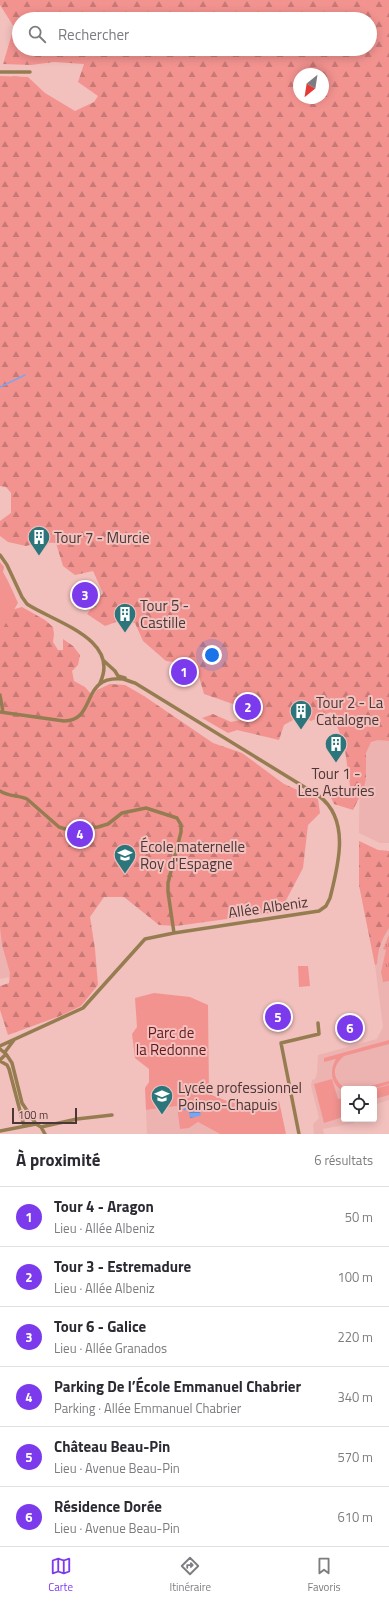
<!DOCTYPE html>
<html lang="fr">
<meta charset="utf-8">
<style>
body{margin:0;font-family:"Titillium Web",sans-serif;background:#f7f7f7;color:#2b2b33}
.controls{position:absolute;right:12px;bottom:12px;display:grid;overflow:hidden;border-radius:4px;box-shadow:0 2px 10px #0003}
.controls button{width:36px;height:36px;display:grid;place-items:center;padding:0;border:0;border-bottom:1px solid #e1e1e2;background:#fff;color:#2b2b33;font:20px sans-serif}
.compass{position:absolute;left:293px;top:68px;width:36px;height:36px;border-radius:50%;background:#fff;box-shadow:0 2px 10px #0003;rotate:210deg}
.scale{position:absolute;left:12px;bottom:10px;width:65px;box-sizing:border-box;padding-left:4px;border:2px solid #4b3736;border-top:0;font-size:11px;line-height:14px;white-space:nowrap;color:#4b3736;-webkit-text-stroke:3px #f2c0bd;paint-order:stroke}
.you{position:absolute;left:212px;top:655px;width:14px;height:14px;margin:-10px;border:3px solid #fff;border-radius:50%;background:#1a73e8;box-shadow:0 0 0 6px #1a73e833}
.badge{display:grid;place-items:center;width:26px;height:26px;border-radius:50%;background:#7c3aed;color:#fff;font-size:13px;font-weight:700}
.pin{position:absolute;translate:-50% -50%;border:2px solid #fff;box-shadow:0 1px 4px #0006}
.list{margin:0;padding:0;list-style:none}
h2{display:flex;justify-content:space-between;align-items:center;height:52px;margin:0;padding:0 16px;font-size:17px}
h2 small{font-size:13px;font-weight:400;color:#7c7c81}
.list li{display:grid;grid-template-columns:26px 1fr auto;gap:12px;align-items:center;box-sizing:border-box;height:60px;padding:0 16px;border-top:1px solid #e1e1e2}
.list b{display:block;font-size:15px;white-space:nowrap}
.list p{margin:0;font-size:13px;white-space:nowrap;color:#7c7c81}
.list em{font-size:13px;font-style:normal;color:#7c7c81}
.icon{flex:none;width:22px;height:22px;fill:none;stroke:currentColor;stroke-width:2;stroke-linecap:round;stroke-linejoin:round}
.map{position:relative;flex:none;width:389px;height:1134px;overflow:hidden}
.search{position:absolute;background:#fff;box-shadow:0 2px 10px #0003;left:12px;right:12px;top:12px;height:44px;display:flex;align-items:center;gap:10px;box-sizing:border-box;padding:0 14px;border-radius:22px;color:#7c7c81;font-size:15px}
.sheet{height:412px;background:#fff}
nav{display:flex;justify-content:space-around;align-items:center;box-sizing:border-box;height:56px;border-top:1px solid #e1e1e2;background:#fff;font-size:11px;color:#7c7c81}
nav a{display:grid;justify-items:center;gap:2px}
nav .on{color:#7c3aed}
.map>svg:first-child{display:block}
</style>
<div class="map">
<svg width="389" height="1134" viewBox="0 0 389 1134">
<defs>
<pattern id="grass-tufts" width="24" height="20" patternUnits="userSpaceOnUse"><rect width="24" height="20" fill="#f39390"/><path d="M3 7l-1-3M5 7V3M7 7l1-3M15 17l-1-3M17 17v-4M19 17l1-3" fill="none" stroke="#c77976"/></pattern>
<pattern id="forest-firs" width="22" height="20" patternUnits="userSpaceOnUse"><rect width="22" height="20" fill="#f39390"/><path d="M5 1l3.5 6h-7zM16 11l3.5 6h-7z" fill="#c77976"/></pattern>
<pattern id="water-rules" width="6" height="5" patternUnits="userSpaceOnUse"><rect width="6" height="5" fill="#7aa5f1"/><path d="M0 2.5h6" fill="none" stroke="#6687c4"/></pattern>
</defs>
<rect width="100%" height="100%" fill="#f2c0bd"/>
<path fill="#edb3b0" d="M389,662V843H380L359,833L360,748Z
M359,841L378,850L389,851V1100L374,1105V1089H344V1119H354V1123L323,1129L324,1134H314L313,1124L319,1118L311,1086L312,1080L315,1079L317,1073L318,1055L377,1039L383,1027L375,965L359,885Z
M0,907L19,975L0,979Z
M177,1106L198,1122L220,1134H147L146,1110Z"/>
<path fill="url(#grass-tufts)" d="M389,935V981L383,982L381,972L386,950L383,949Z"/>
<path fill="url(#forest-firs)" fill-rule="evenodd" d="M0,0H389V741L378,740L371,742L366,753V778L364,788L353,810L334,804L330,796L350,786L344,743L331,712L311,721L300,716L284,725L279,740L237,730L228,733L202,718L213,714L231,722L261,716L259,702L252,694L242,695L233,704L204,694L196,666L187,657L173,662L166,661L143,641L135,623L119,621L105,626L87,614L103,593L93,571L75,575L63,566L56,543L41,542L26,546L8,542L0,536V521L11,513V493L6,487L0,486V76L28,77L45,93L75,111L94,102L98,96L78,82L84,64L54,62L31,65L3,64L14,27L0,5ZM19,19H370V49H19ZM299,74H323V98H299Z
M22,607L45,620L53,627L54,634L53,642L58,650H63V639L73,646L80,655L78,665L72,671L74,681L85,687L93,696L97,690L110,684L125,685L144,696L213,743L242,753L284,784L318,799L320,813L308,825L303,868L282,908L271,913L176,926L159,925L124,897H104L90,917L95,949L98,985L81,1006L60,1016L8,1035L0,1010V986L9,983L10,973L2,945L0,928V610H11Z
M359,841L378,850L389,851V928C381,940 378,950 377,964L375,965L359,885Z"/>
<path fill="#f39390" d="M0,562L4,567L3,572C9,582 13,592 18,603L0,633Z
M298,966H308L310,986L299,987Z
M154,993L190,997L208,1005L209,1094L230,1102L245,1105L279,1101L286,1134H220L198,1122L189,1128L180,1129L177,1106L146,1110L145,1088L149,1082V1069L135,1058L132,1034L137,1027L135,998Z
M389,1040V1044L344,1056C331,1067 332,1079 346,1089H344L343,1091C331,1084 329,1071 336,1059L324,1062V1058Z
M332,1079L338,1099L344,1098V1108L341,1109L343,1117L324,1123L314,1084Z
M389,1081V1084L372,1089H359Z
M389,1085V1095L374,1099V1089Z"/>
<path fill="url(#water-rules)" d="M190,1101L198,1108L201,1114L200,1116L190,1118L189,1113L190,1111L183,1110L186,1102Z"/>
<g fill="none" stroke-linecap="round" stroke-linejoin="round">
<path stroke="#7aa5f1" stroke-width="1.5" d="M0,387L25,375"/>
<path stroke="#967d51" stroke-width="3.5" d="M0,72H30
M0,555L7,565L22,597L27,604C54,622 121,639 100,683
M103,660L115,671L118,676L125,678
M0,695L3,712
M0,712L64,721C98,720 79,675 123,679C127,680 131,682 135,683L319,796C351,820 338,866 330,898L326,906L319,911L174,933L145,939L83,1008L0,1046
M0,791C9,797 18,795 27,799L59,827L65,829L98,827L108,824L122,813L146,808L177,818L181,825V832L168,883V892L174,933
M0,1049L6,1054L0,1060
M5,1052L14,1040
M6,1054L12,1063L22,1103L36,1124
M0,1061L7,1065L9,1069L24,1126
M41,1127L45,1134
M0,1131L36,1124L41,1127L77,1119L112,1115
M299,1134L281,1043L319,1034L318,1023"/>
</g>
<defs>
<g id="building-pin" transform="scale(1.15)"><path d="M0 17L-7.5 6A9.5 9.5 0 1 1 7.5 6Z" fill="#2c767b" stroke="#f2c0bd"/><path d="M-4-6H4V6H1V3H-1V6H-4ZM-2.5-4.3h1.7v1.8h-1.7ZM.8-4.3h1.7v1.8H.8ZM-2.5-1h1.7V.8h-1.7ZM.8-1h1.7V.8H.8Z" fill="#fff"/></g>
<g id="school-pin" transform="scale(1.15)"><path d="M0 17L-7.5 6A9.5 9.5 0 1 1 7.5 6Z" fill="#2c767b" stroke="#f2c0bd"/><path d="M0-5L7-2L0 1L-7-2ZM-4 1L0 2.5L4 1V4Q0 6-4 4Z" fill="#fff"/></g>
</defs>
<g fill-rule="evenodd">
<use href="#building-pin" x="39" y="537"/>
<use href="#building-pin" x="125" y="614"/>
<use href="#building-pin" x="301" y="711"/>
<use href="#building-pin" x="336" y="744"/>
<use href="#school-pin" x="125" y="855"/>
<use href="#school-pin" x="162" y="1096"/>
</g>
<g text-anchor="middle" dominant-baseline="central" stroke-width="4" stroke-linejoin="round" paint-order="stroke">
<g font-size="15" fill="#4b3736" stroke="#f2c0bd" text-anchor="start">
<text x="54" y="537">Tour 7 - Murcie</text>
<text x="140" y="605">Tour 5 -<tspan x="140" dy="17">Castille</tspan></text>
<text x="316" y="702">Tour 2 - La<tspan x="316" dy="17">Catalogne</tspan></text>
<text x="336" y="773" text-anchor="middle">Tour 1 -<tspan x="336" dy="17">Les Asturies</tspan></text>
<text x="140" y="846">École maternelle<tspan x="140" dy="17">Roy d'Espagne</tspan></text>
<text x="178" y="1087">Lycée professionnel<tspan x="178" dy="17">Poinso-Chapuis</tspan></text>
</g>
<g font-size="15" fill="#4b3736" stroke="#f2c0bd">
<text transform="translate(268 907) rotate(-8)">Allée Albeniz</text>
</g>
<g font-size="15" fill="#65181d" stroke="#f2c0bd">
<text x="171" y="1032">Parc de<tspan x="171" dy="17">la Redonne</tspan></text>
</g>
</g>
</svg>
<div class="controls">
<button><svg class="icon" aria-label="locate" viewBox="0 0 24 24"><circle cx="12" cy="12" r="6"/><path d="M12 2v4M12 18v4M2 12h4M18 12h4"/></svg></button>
</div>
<svg class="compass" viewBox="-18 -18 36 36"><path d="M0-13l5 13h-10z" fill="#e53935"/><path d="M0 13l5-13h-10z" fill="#7c7c81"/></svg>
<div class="scale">100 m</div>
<div class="you"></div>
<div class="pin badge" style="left:184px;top:672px">1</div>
<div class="pin badge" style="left:248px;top:707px">2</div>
<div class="pin badge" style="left:85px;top:595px">3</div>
<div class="pin badge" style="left:80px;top:834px">4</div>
<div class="pin badge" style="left:278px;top:1017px">5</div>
<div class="pin badge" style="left:350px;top:1028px">6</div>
<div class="search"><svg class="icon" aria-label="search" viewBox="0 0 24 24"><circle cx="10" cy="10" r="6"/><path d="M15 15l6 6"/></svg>Rechercher</div>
</div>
<section class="sheet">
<h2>À proximité<small>6 résultats</small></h2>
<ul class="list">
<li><span class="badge">1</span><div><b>Tour 4 - Aragon</b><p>Lieu · Allée Albeniz</p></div><em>50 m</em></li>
<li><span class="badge">2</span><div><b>Tour 3 - Estremadure</b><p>Lieu · Allée Albeniz</p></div><em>100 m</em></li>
<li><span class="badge">3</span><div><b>Tour 6 - Galice</b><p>Lieu · Allée Granados</p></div><em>220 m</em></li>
<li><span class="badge">4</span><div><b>Parking De l’École Emmanuel Chabrier</b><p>Parking · Allée Emmanuel Chabrier</p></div><em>340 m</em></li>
<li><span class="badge">5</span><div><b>Château Beau-Pin</b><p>Lieu · Avenue Beau-Pin</p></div><em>570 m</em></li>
<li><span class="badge">6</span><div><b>Résidence Dorée</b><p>Lieu · Avenue Beau-Pin</p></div><em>610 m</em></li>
</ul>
</section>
<nav>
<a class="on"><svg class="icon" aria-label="map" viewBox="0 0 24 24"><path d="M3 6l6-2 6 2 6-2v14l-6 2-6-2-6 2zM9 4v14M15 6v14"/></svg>Carte</a>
<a><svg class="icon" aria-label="directions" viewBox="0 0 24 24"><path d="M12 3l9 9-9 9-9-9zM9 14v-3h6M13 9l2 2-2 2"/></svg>Itinéraire</a>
<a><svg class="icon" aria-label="saved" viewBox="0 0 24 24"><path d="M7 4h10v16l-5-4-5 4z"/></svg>Favoris</a>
</nav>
